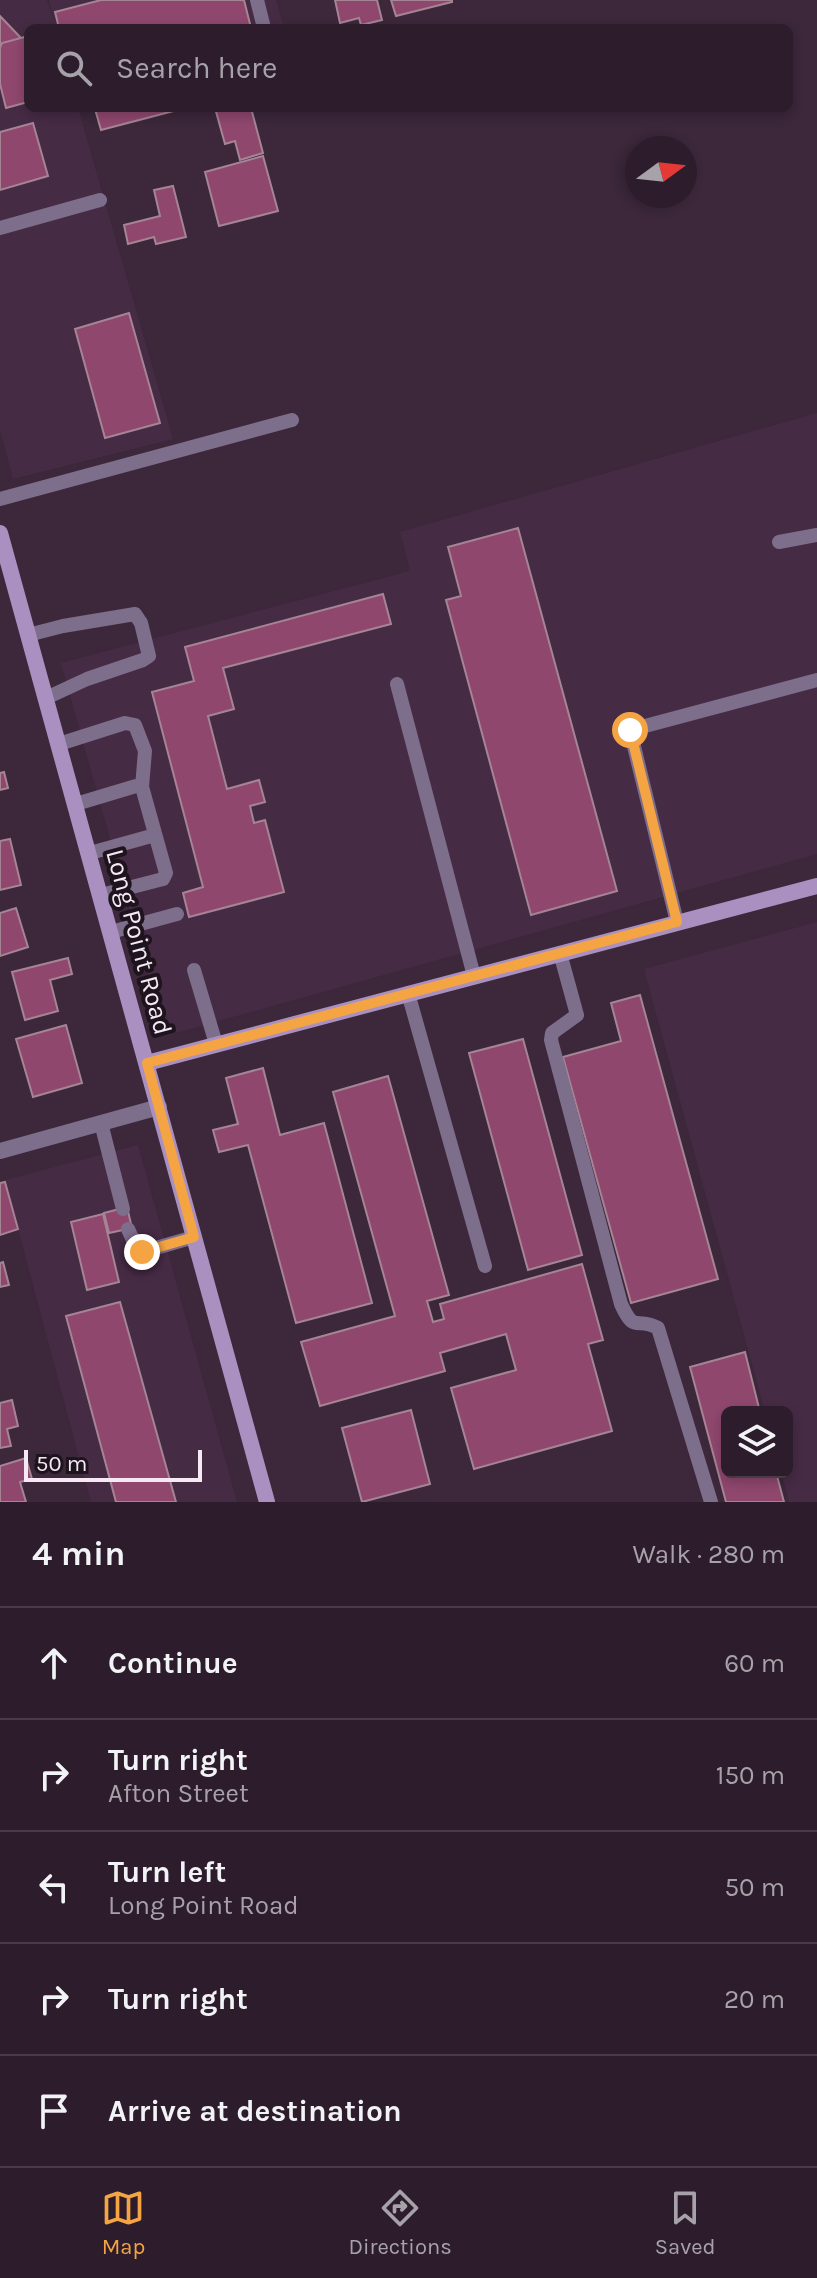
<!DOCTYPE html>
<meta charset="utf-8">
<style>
body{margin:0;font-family:Karla,sans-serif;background:#352634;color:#f1f3f6}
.controls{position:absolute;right:24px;bottom:24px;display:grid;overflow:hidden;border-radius:12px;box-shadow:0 4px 12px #0003}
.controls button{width:72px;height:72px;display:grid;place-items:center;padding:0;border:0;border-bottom:2px solid #483b48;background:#2d1d2c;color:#f1f3f6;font:40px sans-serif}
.compass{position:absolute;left:625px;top:136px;width:72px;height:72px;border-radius:50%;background:#2d1d2c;box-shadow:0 4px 12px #0003;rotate:75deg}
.scale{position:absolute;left:24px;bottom:20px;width:178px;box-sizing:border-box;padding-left:8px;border:4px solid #f6e8f5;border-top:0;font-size:22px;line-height:28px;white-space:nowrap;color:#f6e8f5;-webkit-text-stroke:6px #1d141d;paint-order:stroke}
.stop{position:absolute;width:24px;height:24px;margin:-18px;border:6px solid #f4a443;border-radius:50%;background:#fff}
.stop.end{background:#f4a443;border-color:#fff;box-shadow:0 2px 8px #0008}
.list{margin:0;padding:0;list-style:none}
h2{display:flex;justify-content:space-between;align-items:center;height:104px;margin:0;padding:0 32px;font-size:34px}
h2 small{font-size:26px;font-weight:400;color:#a7a2a9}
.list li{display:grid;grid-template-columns:52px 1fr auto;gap:24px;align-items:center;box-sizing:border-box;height:112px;padding:0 32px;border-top:2px solid #483b48}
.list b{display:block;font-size:30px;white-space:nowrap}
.list p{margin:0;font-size:26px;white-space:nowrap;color:#a7a2a9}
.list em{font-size:26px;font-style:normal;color:#a7a2a9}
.icon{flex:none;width:44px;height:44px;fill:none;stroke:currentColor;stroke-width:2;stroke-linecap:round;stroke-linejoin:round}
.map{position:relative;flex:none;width:817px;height:1502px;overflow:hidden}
.search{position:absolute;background:#2d1d2c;box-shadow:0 4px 12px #0003;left:24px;right:24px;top:24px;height:88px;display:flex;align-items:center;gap:20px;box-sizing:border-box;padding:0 28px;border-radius:12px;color:#a7a2a9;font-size:30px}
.sheet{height:664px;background:#2d1d2c}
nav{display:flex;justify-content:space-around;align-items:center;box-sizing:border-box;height:112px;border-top:2px solid #483b48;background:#2d1d2c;font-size:22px;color:#a7a2a9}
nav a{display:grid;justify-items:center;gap:4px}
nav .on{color:#f4a443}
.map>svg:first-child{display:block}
</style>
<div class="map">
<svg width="817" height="1502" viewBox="0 0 817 1502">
<rect width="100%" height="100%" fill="#3c273b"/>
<path fill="#462b45" d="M0,0H47L54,22L49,0H276L284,28H28V108H78L173,439L13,479L0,430Z
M817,413V854L165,1036L61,663L410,571L400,532Z
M817,922V1502H789L781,1472H787V1412H765L644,969Z
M138,1145L237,1502H91L5,1180Z"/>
<path fill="#8f476e" stroke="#a58494" stroke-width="2" d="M101,0H244L251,28H59L55,12Z
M335,0H377L382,20L361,25L359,18L340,23Z
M391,0H452V2L396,16Z
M0,16L21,38L2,43L0,48Z
M28,36V102L6,108L0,84V48L2,43Z
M98,108H185L101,130L95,109Z
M215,108H251L263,153L240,160L235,141L225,144Z
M33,123L48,176L0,190V132Z
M263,156L278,211L219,226L205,172Z
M173,186L186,237L156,244L154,237L128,244L124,225L160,216L154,190Z
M129,313L160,423L105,438L75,329Z
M518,528L617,891L531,915L446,600L461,596L448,547Z
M383,594L391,624L223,668L234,709L208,716L227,789L259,780L265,802L250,806L254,823L265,820L284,892L189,917L183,893L203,887L152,692L194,681L185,647Z
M4,772L8,788L0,790V773Z
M10,839L21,885L0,890V841Z
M16,908L28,947L0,956V913Z
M68,958L72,974L50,980L58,1011L25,1020L12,972Z
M640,995L718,1279L631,1303L563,1057L621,1041L611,1003Z
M66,1025L82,1083L33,1097L16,1039Z
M523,1039L582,1255L528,1270L469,1053Z
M263,1068L280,1135L324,1123L372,1303L296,1323L248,1145L219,1152L213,1130L238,1124L226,1078Z
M388,1076L449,1295L427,1301L433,1322L444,1319L440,1304L582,1264L603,1340L588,1344L612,1431L474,1469L451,1388L516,1370L506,1334L440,1353L445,1371L320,1406L301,1342L395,1316L333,1092Z
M5,1182L18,1229L0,1235V1183Z
M127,1207L132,1228L109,1233L104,1213Z
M103,1214L119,1282L87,1290L71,1222Z
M3,1262L9,1285L0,1287V1263Z
M120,1302L176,1502H116L66,1316Z
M745,1352L760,1412H727V1472H776L784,1502H726L690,1367Z
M12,1400L18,1426L7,1429L11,1446L0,1448V1403Z
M411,1410L430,1484L362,1502L342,1428Z
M26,1458L32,1479L20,1482L26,1502H0V1466Z"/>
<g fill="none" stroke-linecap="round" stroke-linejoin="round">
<path stroke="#7d6e8c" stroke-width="14" d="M257,0L264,28
M0,228L100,200
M0,499L292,420
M779,542L817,535
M28,635L63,626L135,614L141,623L149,656L143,660L87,679L46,698
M397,684L474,976
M59,744L125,723L135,725L145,751L142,787
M76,804L136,786L142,787L166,873L163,879L101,895
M90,853L155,835
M677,922L630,730L817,680
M111,932L177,914
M560,953L577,1015L552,1033L551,1040L621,1304C635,1335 636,1316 658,1328L711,1502
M194,970L216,1044
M408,993L485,1266
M101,1123L123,1209
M128,1229L138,1251L142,1252L194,1237"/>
<path stroke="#7d6e8c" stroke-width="16" d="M0,1151L159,1107"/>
<path stroke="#a990c0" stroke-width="16" d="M0,533L267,1502
M147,1063L817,886"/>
</g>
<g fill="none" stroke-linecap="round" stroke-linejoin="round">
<path stroke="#f4a443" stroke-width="10" d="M142,1252L194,1237L147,1063L677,922L630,730"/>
</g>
<g text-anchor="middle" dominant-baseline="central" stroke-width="8" stroke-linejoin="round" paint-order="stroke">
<g font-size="26" fill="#f6e8f5" stroke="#1d141d">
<text transform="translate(139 942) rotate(75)">Long Point Road</text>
</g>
</g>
</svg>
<div class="controls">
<button><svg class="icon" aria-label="layers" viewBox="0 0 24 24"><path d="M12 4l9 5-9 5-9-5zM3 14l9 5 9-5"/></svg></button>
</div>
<svg class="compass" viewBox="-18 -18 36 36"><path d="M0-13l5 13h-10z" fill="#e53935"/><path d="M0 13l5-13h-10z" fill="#a7a2a9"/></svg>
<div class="scale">50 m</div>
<div class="stop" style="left:630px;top:730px"></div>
<div class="stop end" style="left:142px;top:1252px"></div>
<div class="search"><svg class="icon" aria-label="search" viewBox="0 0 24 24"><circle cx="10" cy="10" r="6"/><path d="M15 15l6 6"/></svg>Search here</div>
</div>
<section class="sheet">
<h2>4 min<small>Walk · 280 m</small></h2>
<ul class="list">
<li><svg class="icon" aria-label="ahead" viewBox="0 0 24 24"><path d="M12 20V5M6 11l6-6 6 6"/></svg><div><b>Continue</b></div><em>60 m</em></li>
<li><svg class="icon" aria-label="right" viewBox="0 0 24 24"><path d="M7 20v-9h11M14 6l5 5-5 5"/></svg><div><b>Turn right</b><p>Afton Street</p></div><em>150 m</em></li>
<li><svg class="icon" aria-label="left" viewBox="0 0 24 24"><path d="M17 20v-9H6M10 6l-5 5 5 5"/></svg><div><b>Turn left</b><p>Long Point Road</p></div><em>50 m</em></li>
<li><svg class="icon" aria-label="right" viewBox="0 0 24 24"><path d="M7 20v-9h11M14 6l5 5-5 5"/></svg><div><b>Turn right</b></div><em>20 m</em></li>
<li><svg class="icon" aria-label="arrive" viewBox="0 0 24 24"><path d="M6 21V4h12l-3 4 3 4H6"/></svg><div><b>Arrive at destination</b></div></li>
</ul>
</section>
<nav>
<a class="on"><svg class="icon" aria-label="map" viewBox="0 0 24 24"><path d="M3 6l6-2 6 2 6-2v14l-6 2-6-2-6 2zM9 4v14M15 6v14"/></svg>Map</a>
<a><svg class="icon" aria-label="directions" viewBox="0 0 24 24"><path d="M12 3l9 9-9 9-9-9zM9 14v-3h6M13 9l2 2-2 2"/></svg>Directions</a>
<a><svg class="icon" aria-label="saved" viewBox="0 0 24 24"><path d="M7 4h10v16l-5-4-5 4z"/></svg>Saved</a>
</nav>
